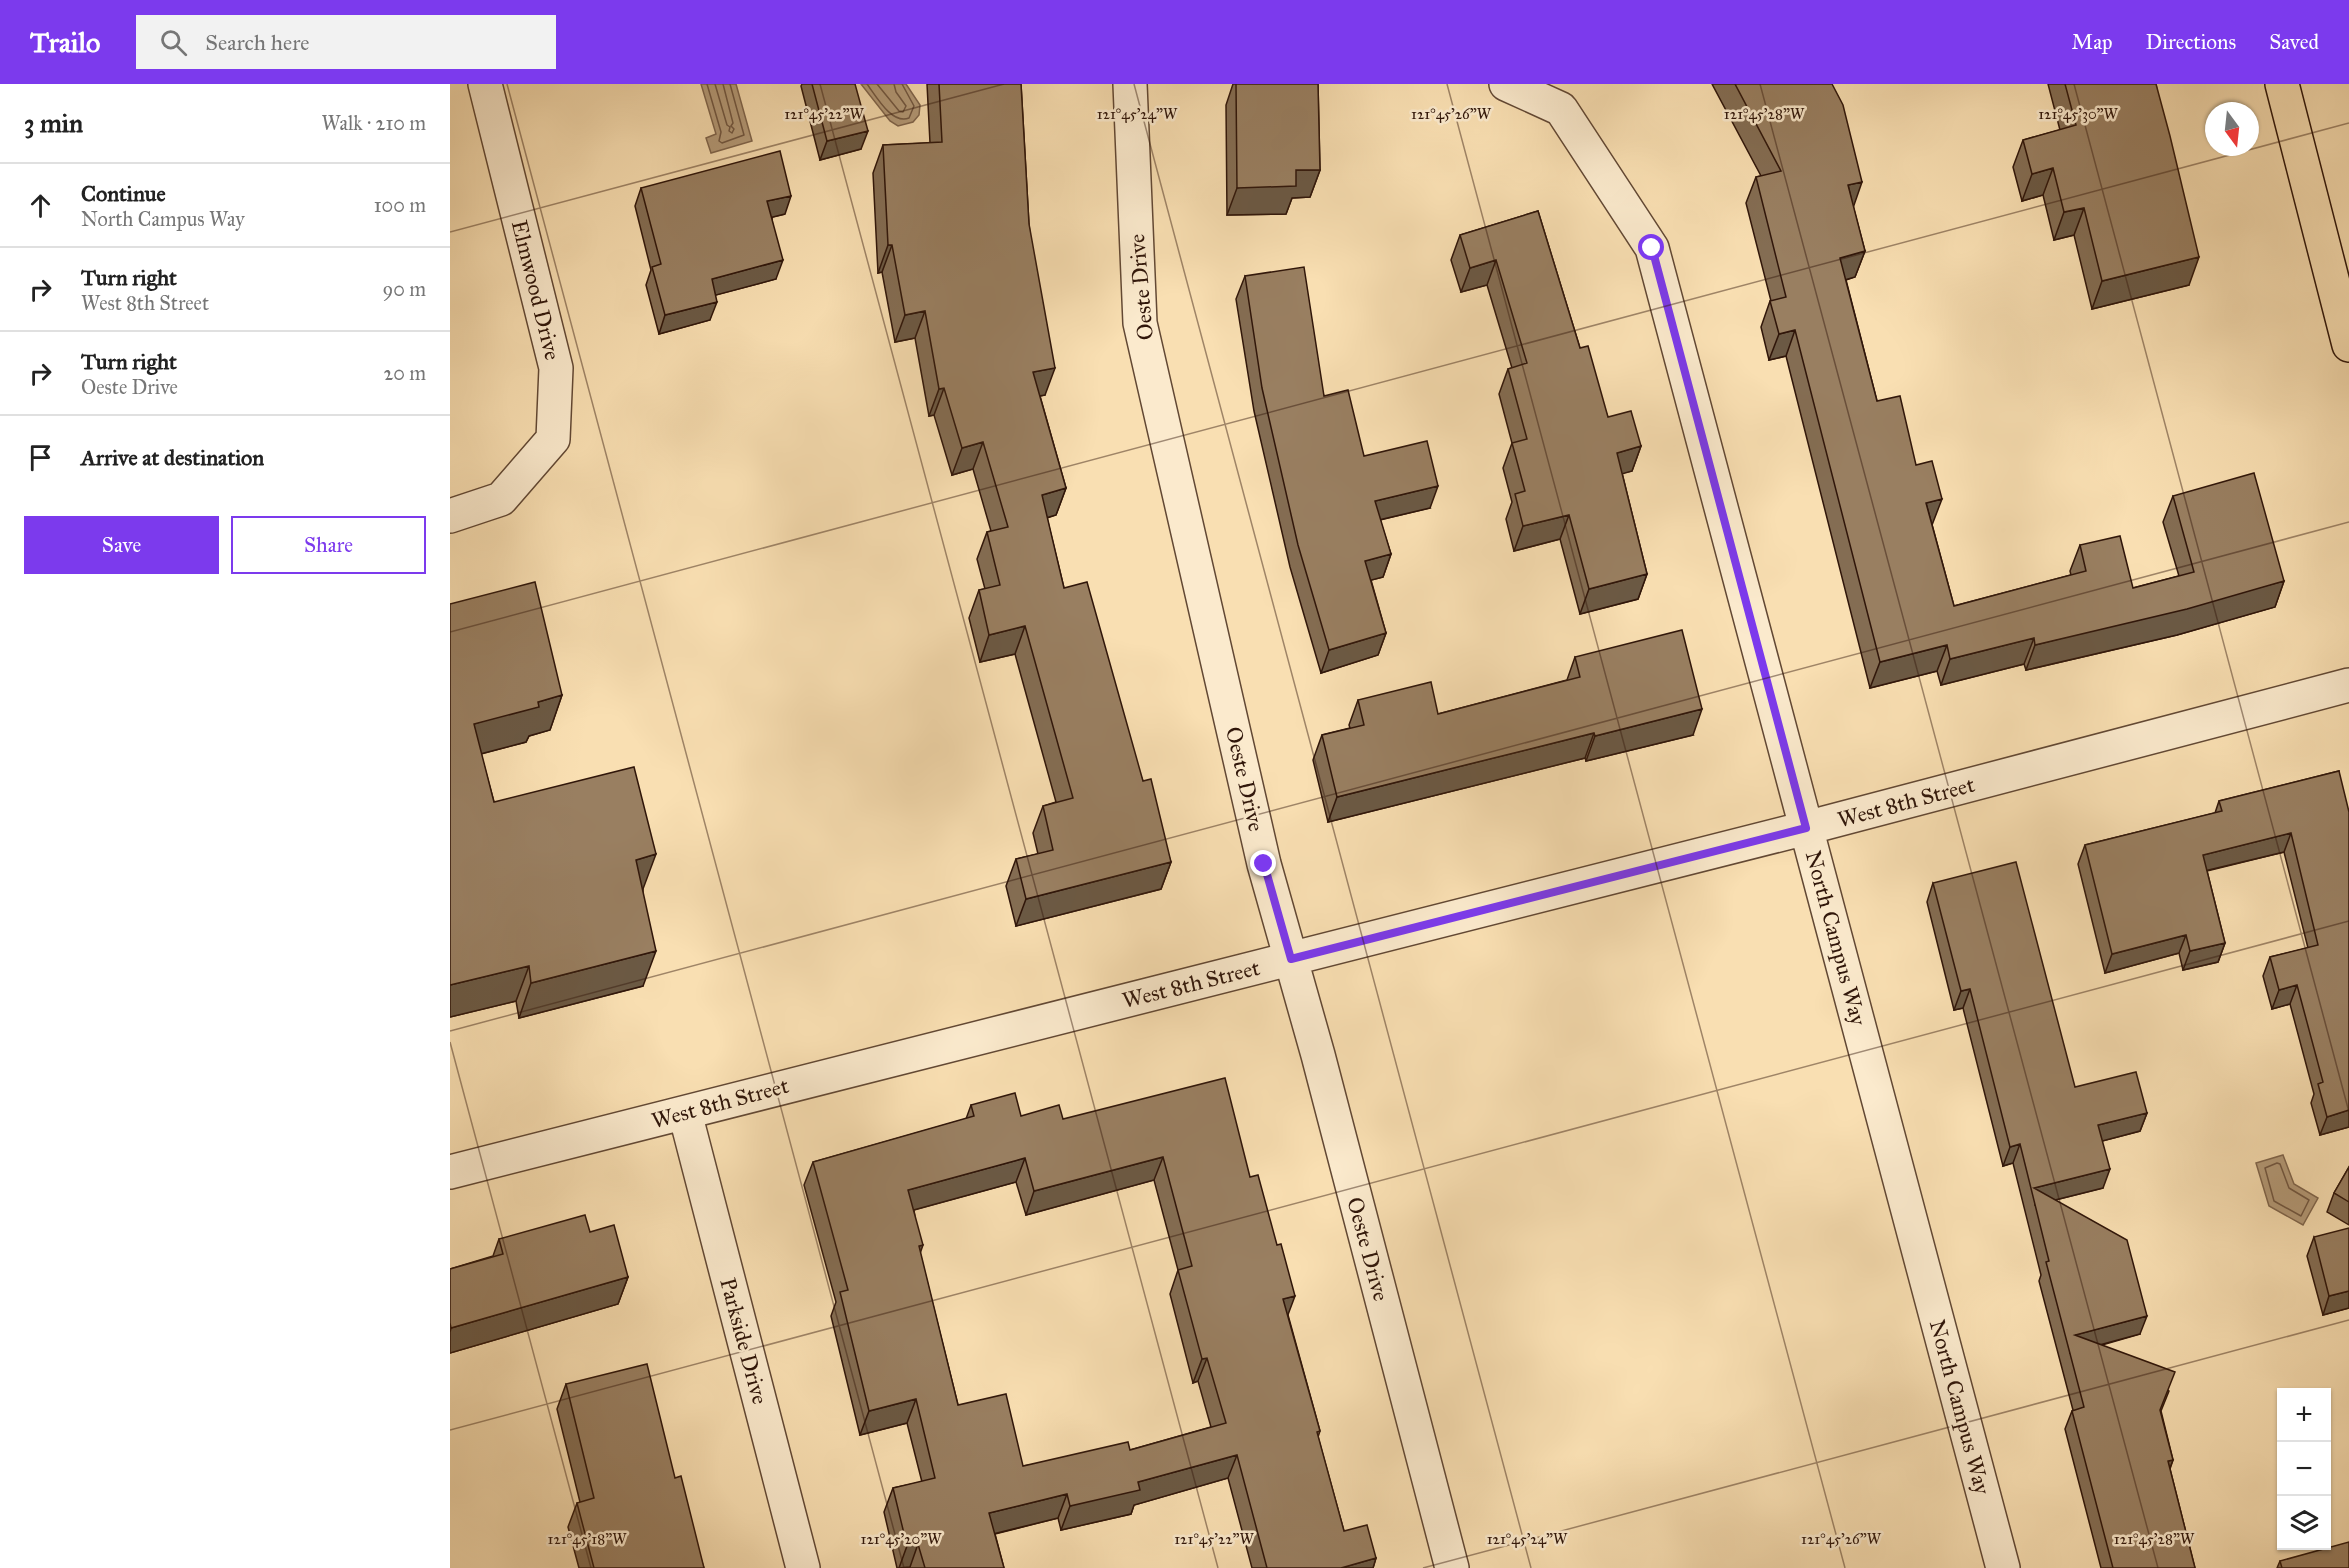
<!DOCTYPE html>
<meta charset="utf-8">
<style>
body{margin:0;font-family:"IM FELL Great Primer",serif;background:#f2f2f2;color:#222}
.controls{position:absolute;right:18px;bottom:18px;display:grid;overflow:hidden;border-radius:0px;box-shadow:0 2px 4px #0004}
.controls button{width:54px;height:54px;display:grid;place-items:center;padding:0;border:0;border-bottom:2px solid #e0e0e0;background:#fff;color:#222;font:30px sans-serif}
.compass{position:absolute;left:1755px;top:18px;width:54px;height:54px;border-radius:50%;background:#fff;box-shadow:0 2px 4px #0004;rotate:165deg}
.stop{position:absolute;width:18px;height:18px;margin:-14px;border:4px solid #7c3aed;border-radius:50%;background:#fff}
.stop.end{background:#7c3aed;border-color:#fff;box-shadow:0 2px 6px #0008}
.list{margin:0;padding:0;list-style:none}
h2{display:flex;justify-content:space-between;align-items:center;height:78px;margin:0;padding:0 24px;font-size:26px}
h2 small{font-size:20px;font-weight:400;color:#767676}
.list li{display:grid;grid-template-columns:39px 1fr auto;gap:18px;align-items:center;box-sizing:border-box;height:84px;padding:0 24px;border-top:2px solid #e0e0e0}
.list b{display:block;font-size:22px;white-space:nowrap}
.list p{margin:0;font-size:20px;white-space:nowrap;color:#767676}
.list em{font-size:20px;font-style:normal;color:#767676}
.actions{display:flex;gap:12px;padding:18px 24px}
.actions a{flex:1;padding:14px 0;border:2px solid #7c3aed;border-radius:0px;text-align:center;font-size:21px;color:#7c3aed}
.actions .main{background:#7c3aed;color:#fff}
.icon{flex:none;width:33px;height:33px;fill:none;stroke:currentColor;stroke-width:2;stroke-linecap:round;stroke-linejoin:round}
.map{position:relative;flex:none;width:1899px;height:1484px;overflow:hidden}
header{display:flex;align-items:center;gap:36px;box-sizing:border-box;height:84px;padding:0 30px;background:#7c3aed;color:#fff}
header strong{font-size:28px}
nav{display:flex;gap:33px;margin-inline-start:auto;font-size:21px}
.search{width:420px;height:54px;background:#f2f2f2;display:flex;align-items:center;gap:15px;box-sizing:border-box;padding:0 21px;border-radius:0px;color:#767676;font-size:22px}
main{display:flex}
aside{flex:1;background:#fff}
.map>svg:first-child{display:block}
</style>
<header>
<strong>Trailo</strong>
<div class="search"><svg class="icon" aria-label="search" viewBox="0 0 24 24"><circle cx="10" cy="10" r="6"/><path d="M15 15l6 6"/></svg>Search here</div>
<nav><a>Map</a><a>Directions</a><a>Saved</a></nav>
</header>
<main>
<aside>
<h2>3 min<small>Walk · 210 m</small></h2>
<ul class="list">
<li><svg class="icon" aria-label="ahead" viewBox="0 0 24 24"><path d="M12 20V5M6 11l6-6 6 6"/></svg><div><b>Continue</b><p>North Campus Way</p></div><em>100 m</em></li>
<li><svg class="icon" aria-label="right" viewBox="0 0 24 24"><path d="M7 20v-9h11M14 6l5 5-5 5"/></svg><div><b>Turn right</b><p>West 8th Street</p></div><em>90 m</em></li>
<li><svg class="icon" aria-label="right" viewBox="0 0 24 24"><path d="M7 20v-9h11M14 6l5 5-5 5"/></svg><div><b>Turn right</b><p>Oeste Drive</p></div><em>20 m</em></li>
<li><svg class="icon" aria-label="arrive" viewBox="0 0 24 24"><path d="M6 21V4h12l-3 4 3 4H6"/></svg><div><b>Arrive at destination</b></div></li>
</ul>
<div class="actions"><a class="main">Save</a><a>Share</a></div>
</aside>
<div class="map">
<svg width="1899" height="1484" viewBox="0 0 1899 1484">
<rect width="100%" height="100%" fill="#f9dfb2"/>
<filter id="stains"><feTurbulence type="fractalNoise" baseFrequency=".00333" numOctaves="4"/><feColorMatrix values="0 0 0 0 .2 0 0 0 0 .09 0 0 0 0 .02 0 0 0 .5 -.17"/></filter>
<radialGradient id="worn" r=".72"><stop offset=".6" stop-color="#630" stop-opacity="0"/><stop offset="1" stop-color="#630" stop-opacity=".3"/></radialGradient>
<path fill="#b59b79" stroke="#80664d" stroke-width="1.5" d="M251,0H286L302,57L261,69L256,54L266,50Z
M411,0H456L470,21L469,31L463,38L448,42L440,37Z
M1833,1071L1844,1100L1868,1114L1853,1141L1819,1122L1806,1079Z"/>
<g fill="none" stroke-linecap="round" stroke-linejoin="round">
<path stroke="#725842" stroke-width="1.5" d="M257,0L271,48L269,57L272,59L294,51L280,0
M265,0L277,41L280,43L279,47L282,49L284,45L281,42L283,39L273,0
M417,0C426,12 442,41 459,34L464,22L452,0
M427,0L449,27L453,28L456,22L446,8L444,0
M1827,1079L1830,1080L1839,1104L1859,1116L1851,1132L1824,1117L1815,1084Z"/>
<g stroke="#624834" stroke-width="36">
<path id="minor" d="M680,0L690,239L814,780L868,971L1002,1484
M1056,0L1111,25L1202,164L1553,1484
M0,432L51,415L103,355L106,284L35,0
M235,1029L353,1484
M0,1088L1356,744L1899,601"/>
</g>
<g stroke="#30160a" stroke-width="36">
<path id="major" d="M1832,0L1899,261"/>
</g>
<use href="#minor" stroke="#fbeacd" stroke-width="33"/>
<use href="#major" stroke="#f9dfb2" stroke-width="33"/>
</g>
<path fill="#846d53" stroke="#30160a" stroke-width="1.5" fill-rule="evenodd" d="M352,0H405L411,65L370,76L351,2Z
M477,0H571L579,140L595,311L590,312L616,404L606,431L597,434L614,504L693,697L721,778L711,805L566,842L556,802L566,775L588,770L583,749L593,722L606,718L565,570L530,578L519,534L529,506L535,505L527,475L537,448L541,447L523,385L502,391L484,331L479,332L465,254L445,258L432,188L428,189L423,89L433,61L480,59Z
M783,0H868L870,86L860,113L842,114L836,130L777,131L776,21Z
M1262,0H1382L1403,122L1415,167L1405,193L1396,196L1427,317L1466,381L1504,522L1621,491L1620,487L1630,461L1683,504L1729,492L1713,438L1723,412L1834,497L1825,523L1727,551L1576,586L1574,580L1491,601L1487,587L1420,604L1336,272L1319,276L1311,243L1320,217H1321L1296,119L1306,93L1311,92Z
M1598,0H1706L1739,201L1642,225L1624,151L1604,156L1593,111L1572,117L1563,83L1573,56L1610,46Z
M191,104L335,130L322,133L326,195L265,211L260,236L209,250L196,201L201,186L185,122Z
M1088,127L1130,264L1158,333L1191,362L1182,387L1172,389L1197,490L1188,515L1130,530L1110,455L1064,467L1056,435L1062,418L1053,384L1062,359L1049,310L1058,285L1062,284L1037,201L1011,208L1001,176L1010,151Z
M795,192L914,372L980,424L930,436L941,470L933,493L921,496L936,549L928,571L871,589L840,483L804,327L786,215Z
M0,520L112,611L100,646L79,652L76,658L31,670L44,718L193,805V902L69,934L66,917L0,933Z
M1125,573L1243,651L1136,677L1135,674L878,738L863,676L872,651L900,644L899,641L908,616L988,630L1117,596Z
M1889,687L1899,1043L1870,1051L1861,1019L1864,1010L1840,920L1822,925L1813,892L1820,873L1858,864L1834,768L1757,787L1775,859L1768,878L1733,886L1729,869L1655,889L1628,780L1635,761L1765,729L1769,717Z
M1483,799L1625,1003L1697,1029L1690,1047L1652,1057L1653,1104L1605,1116L1690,1250L1652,1261L1719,1307L1711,1327L1723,1376L1720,1385L1745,1484H1651L1615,1345L1622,1327L1623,1326L1589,1197L1591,1191L1563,1079L1553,1082L1513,924L1504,926L1477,818Z
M521,1021L571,1032L613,1035L800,1093L870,1347L868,1353L894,1447L926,1474L923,1484H802L778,1394L684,1421L681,1430L611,1446L608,1434L545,1450L554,1484H447L434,1428L443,1404L472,1398L457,1339L410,1351L381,1232L386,1218L354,1101L363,1078L516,1035ZM704,1096L728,1186L720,1210L743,1299L748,1297L761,1343L680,1366L573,1382L508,1321L470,1169L464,1126L566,1098L576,1131Z
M1899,1083V1141L1877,1128L1884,1109Z
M140,1148L178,1193L168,1220L0,1269V1185L43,1172L49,1155Z
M1864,1153L1899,1224L1873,1231L1857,1172Z
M116,1300L225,1394L254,1484H129L118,1443L127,1419L130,1418L107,1325Z
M1830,1477L1899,1484H1827Z"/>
<path fill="#6b5944" stroke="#30160a" stroke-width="1.5" d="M418,47L411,65L370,76L377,57Z
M1603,84L1593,111L1572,117L1582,90Z
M846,86H870L860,113L842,114L836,130L777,131L787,104Z
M1412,98L1403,124L1398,101Z
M341,112L335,130L311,136L317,117Z
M1634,124L1624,151L1604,156L1614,128Z
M438,161H442L432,188L428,189Z
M1415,167L1405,193L1381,200L1390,174Z
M1749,173L1739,201L1642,225L1652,197Z
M333,176L326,195L255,214L262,195Z
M1046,176L1037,201L1011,208L1020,184Z
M267,218L260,236L209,250L215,231Z
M475,227L465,254L445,258L455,231Z
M1345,246L1336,272L1319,276L1329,250Z
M605,284L595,311L573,315L583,288Z
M494,304L484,331L479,332L489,305Z
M533,358L523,385L502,391L512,364Z
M1191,362L1182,387L1158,394L1167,369Z
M988,402L980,424L916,439L925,417Z
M616,404L606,431L582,438L592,411Z
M1492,415L1482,441L1476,419Z
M1119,431L1110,455L1064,467L1073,442Z
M941,470L933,493L907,500L915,477Z
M1197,490L1188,515L1130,530L1139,505Z
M1834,497L1825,523L1727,551L1576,586L1585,561Z
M575,542L565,570L530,578L539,551Z
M936,549L928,571L871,589L879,566Z
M1584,554L1574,580L1491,601L1500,575Z
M1497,561L1487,587L1420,604L1430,578Z
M112,611L100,646L79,652L76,658L11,675L24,640L88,618Z
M1252,625L1243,651L1136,677L1145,652Z
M1144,649L1135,674L878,738L887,713Z
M1841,749L1834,768L1746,789L1753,771Z
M206,770L193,805L173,811L186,776Z
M721,778L711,805L566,842L576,815Z
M1736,851L1729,869L1655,889L1662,870Z
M1775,859L1768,878L1733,886L1740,867Z
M206,867L193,902L69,934L81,899Z
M79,882L66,917L0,933V901Z
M1847,901L1840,920L1822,925L1829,906Z
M1520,905L1513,924L1504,926L1511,907Z
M1899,1026V1043L1870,1051L1877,1033Z
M1697,1029L1690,1047L1641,1060L1648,1041Z
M1570,1060L1563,1079L1553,1082L1560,1063Z
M713,1073L704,1096L576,1131L584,1107Z
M575,1074L566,1098L449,1130L458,1106Z
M1660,1085L1653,1104L1585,1121L1584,1104Z
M473,1161L465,1184L469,1162Z
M178,1193L168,1220L0,1269V1248L1,1244Z
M1899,1207V1224L1873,1231L1879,1212Z
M845,1212L836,1236L833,1215Z
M1697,1232L1690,1250L1620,1269L1625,1251Z
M757,1274L748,1297L743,1299L752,1275Z
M466,1315L457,1339L410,1351L419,1327Z
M787,1371L778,1394L684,1421L681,1430L611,1446L620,1422L688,1398Z
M1723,1376L1716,1394L1718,1377Z
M617,1410L608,1434L531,1453L539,1429Z
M468,1460L460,1483L449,1484L457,1462Z
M926,1474L923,1484H891Z"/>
<path fill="#997f61" stroke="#30160a" stroke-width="1.5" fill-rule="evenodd" d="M362,0H405L418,47L377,57Z
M489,0H571L579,140L605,284L583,288L616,404L592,411L614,504L637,498L693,697L701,695L721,778L576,815L566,775L603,766L593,722L623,714L575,542L539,551L529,506L550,501L537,448L558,443L533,358L512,364L494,304L489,305L475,227L455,231L442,161H438L433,61L492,58Z
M786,0H868L870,86H846V102L787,104Z
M1285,0H1382L1393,21L1412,98L1398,101L1415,167L1390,174L1427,317L1450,312L1466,381L1482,377L1492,415L1476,419L1504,522L1636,487L1630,461L1670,452L1683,504L1744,488L1723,412L1804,389L1834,497L1737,525L1585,561L1584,554L1500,575L1497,561L1430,578L1345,246L1329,250L1320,217L1336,213L1306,93L1331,87Z
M1615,0H1706L1720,52L1749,173L1652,197L1634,124L1614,128L1603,84L1582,90L1573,56L1626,41Z
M330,67L341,112L317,117L333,176L262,195L267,218L215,231L202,183L211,180L191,104Z
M1088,127L1130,264L1138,262L1158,333L1181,327L1191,362L1167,369L1197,490L1139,505L1119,431L1073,442L1065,410L1075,407L1062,359L1077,355L1058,285L1077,279L1046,176L1020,184L1010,151Z
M854,183L874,312L898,306L914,372L977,357L988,402L925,417L941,470L915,477L936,549L879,566L848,461L812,304L795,192Z
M85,498L112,611L88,618L89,623L24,640L44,718L184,683L206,770L186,776L206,867L81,899L79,882L0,901V520Z
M1232,546L1252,625L1145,652L1144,649L887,713L872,651L914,641L908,616L981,598L988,630L1130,593L1125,573Z
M1889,687L1899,728V1026L1877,1033L1868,1000L1873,998L1847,901L1829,906L1820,873L1868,861L1841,749L1753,771L1775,859L1740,867L1736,851L1662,870L1635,761L1772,727L1769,717Z
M1566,778L1625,1003L1686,988L1697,1029L1648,1041L1660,1085L1584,1104L1677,1156L1697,1232L1625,1251L1725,1288L1710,1326L1723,1376L1718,1377L1745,1484H1663L1622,1327L1634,1323L1596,1178L1599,1177L1570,1060L1560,1063L1520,905L1511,907L1483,799Z
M775,994L800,1093L808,1091L827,1161L831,1160L845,1212L833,1215L870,1347L867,1348L894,1447L917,1441L926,1474L891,1484H817L787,1371L688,1398L690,1406L620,1422L617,1410L539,1429L554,1484H475L468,1460L457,1462L443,1404L485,1394L466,1315L419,1327L390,1208L398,1206L363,1078L524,1032L521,1021L565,1009L571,1032L609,1021L613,1035ZM713,1073L742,1182L728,1186L752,1275L757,1274L776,1339L680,1366L678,1358L573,1382L556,1310L508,1321L469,1162L473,1161L458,1106L575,1074L584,1107Z
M1899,1083V1118L1884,1109Z
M135,1131L140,1148L164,1141L178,1193L1,1244L0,1239V1185L53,1170L49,1155Z
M1899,1144V1207L1879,1212L1864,1153Z
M197,1280L225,1394L231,1392L254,1484H144L127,1419L144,1414L116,1300Z
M1899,1458V1484H1832L1830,1477Z"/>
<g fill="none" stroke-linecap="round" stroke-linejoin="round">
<path stroke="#7c3aed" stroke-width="8" d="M814,780L841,875L1356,744L1202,164"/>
</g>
<path fill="none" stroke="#30160a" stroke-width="1.5" stroke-opacity="0.45" d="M57,0L454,1484M370,0L768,1484M684,0L1081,1484M997,0L1395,1484M1310,0L1708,1484M1624,0L1899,1028M0,148L554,0M0,548L1899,39M0,947L1899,438M0,958L141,1484M0,1346L1899,837M973,1484L1899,1236"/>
<g text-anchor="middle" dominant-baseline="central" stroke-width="5" stroke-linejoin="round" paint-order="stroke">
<g font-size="22" fill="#30160a" stroke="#fbeacd">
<text transform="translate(691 203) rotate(-95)">Oeste Drive</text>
<text transform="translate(86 206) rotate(76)">Elmwood Drive</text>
<text transform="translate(795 695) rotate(77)">Oeste Drive</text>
<text transform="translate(1456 718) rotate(-15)">West 8th Street</text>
<text transform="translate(1386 854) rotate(75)">North Campus Way</text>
<text transform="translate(741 900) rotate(-14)">West 8th Street</text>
<text transform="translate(270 1019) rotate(-15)">West 8th Street</text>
<text transform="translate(918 1165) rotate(75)">Oeste Drive</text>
<text transform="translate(294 1257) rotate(75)">Parkside Drive</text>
<text transform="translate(1510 1323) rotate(75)">North Campus Way</text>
</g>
</g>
<g font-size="15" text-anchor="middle" fill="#30160a" stroke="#fbeacd" stroke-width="5" stroke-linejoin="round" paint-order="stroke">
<text x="374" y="35">121°45'22"W</text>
<text x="687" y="35">121°45'24"W</text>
<text x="1001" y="35">121°45'26"W</text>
<text x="1314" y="35">121°45'28"W</text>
<text x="1628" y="35">121°45'30"W</text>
<text x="137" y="1460">121°45'18"W</text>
<text x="451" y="1460">121°45'20"W</text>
<text x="764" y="1460">121°45'22"W</text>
<text x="1077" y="1460">121°45'24"W</text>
<text x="1391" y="1460">121°45'26"W</text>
<text x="1704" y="1460">121°45'28"W</text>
</g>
<rect width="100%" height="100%" filter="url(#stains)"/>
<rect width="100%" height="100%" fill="url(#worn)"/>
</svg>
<div class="controls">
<button>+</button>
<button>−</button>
<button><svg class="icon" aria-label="layers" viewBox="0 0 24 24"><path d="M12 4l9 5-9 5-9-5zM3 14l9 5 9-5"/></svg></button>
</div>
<svg class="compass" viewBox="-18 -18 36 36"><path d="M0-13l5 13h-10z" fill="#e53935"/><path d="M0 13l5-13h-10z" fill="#767676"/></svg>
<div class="stop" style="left:1202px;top:164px"></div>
<div class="stop end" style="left:814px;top:780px"></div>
</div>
</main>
